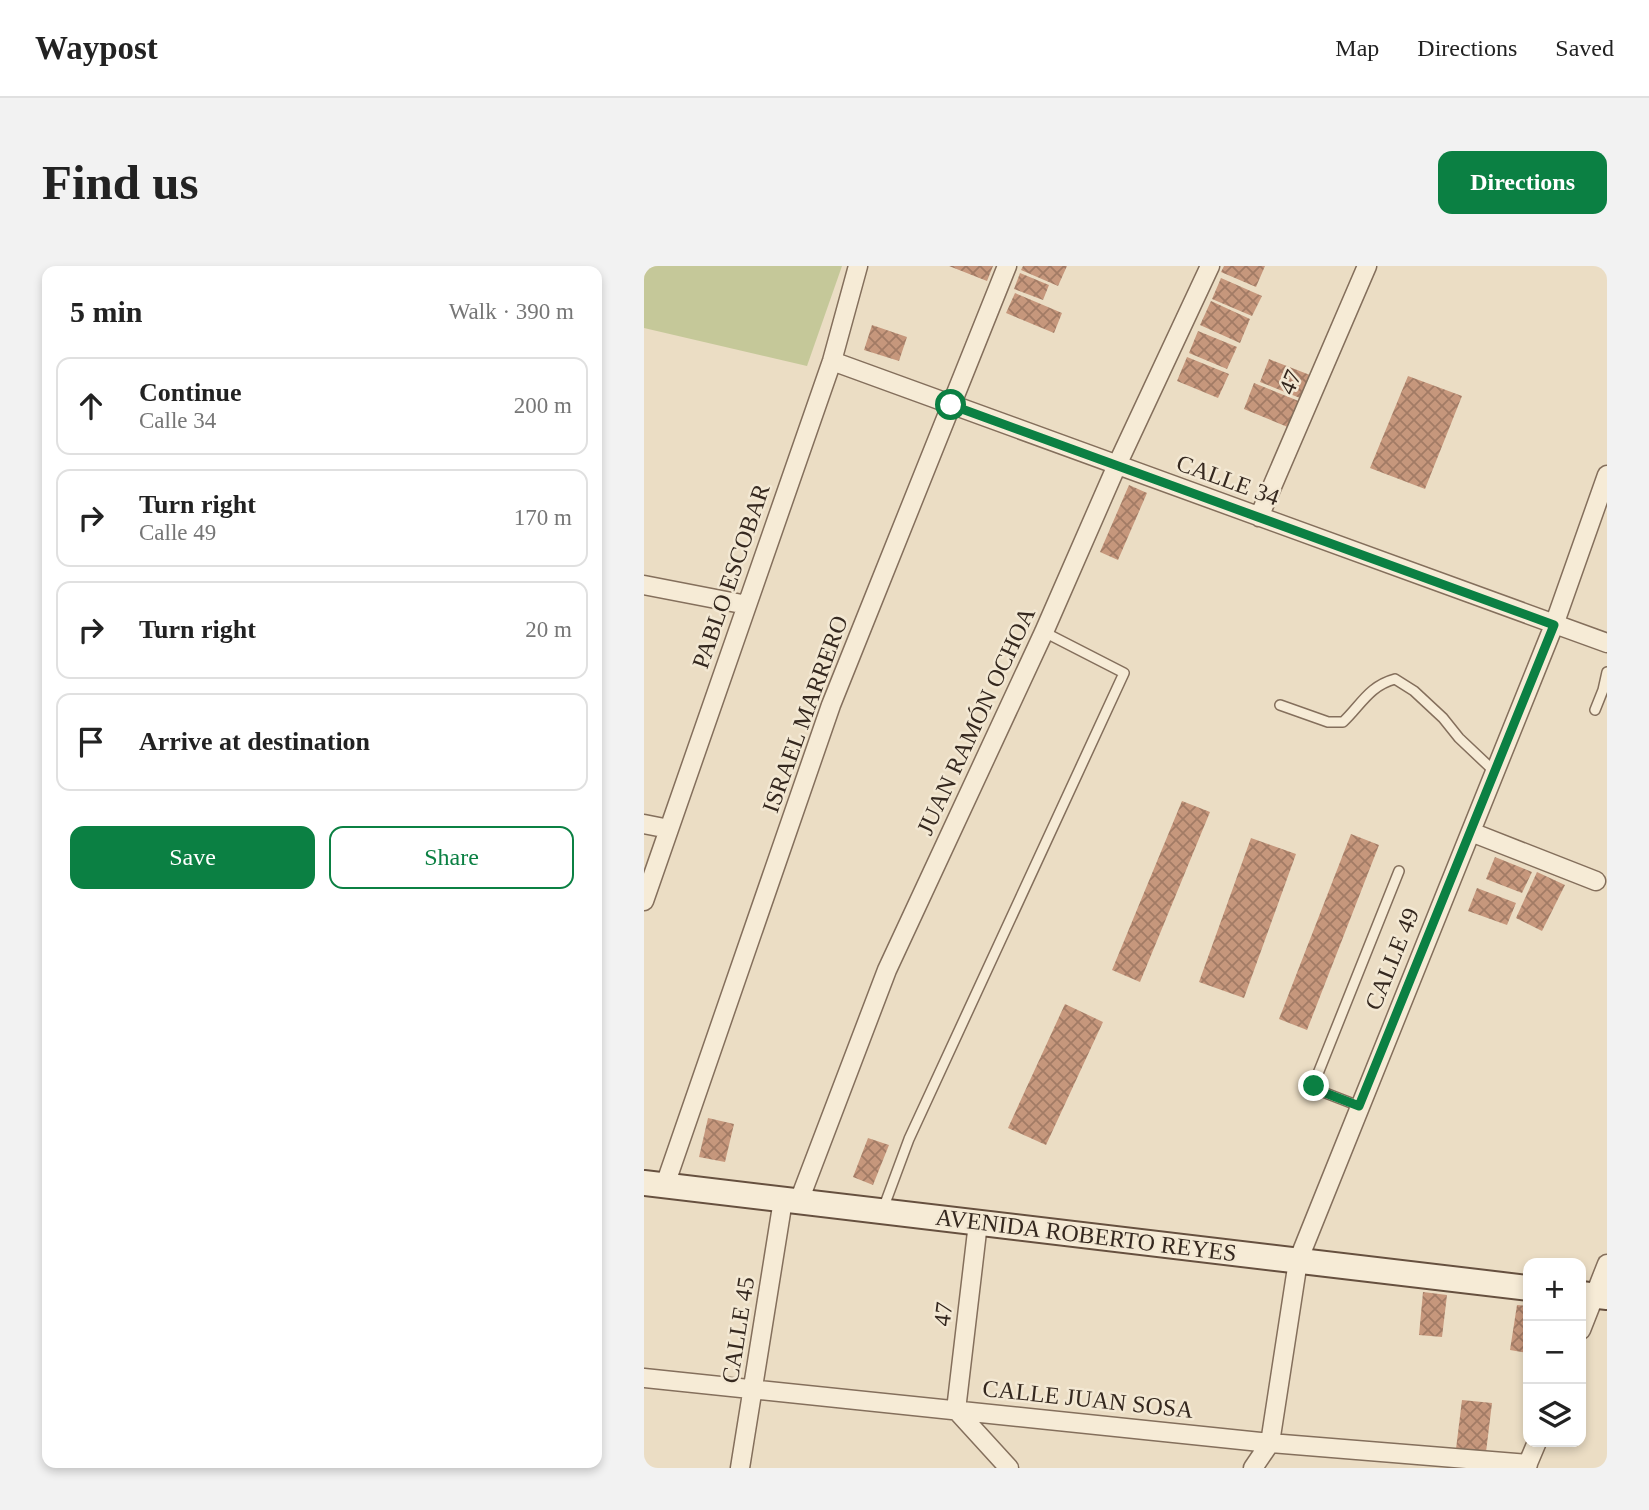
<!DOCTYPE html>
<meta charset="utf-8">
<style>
body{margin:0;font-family:"Times New Roman",serif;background:#f2f2f2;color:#222}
.controls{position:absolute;right:21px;bottom:21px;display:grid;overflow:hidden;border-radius:14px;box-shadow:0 4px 10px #0003}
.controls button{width:63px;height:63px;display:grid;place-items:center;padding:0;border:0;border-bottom:2px solid #e0e0e0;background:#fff;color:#222;font:35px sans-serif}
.stop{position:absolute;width:21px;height:21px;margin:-16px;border:5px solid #0b8043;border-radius:50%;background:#fff}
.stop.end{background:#0b8043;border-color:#fff;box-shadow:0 2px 7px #0008}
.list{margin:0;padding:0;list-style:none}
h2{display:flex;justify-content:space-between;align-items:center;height:91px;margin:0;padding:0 28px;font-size:30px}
h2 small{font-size:23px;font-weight:400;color:#767676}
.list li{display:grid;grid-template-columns:46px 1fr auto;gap:21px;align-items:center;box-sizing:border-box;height:98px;margin:0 14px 14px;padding:0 14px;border:2px solid #e0e0e0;border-radius:14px}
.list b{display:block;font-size:26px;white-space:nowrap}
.list p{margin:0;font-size:23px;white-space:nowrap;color:#767676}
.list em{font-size:23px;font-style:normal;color:#767676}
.actions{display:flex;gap:14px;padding:21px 28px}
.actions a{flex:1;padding:16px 0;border:2px solid #0b8043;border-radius:14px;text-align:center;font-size:24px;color:#0b8043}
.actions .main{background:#0b8043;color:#fff}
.icon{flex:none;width:38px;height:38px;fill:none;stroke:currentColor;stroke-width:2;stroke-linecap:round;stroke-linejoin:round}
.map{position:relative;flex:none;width:963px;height:1202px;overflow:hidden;border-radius:14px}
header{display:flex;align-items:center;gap:42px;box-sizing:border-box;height:98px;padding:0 35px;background:#fff;border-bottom:2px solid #e0e0e0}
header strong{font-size:33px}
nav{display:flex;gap:38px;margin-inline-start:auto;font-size:24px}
.intro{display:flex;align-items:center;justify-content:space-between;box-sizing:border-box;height:168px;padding:0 42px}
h1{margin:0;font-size:49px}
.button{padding:18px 32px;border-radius:14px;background:#0b8043;color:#fff;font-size:24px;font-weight:700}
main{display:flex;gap:42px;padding:0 42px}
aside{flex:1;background:#fff;border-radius:14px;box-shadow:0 4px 10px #0003}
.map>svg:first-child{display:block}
</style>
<header>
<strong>Waypost</strong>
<nav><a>Map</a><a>Directions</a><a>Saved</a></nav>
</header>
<div class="intro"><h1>Find us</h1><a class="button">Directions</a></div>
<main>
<aside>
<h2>5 min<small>Walk · 390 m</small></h2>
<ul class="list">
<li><svg class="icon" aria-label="ahead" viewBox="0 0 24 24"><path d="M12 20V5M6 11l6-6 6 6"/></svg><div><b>Continue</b><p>Calle 34</p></div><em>200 m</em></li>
<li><svg class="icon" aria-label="right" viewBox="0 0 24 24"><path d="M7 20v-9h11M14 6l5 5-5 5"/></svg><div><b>Turn right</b><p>Calle 49</p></div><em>170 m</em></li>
<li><svg class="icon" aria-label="right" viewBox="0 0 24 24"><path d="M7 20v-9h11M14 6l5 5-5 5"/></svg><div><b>Turn right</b></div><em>20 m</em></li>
<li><svg class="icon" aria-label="arrive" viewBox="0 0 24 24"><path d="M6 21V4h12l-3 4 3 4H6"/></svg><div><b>Arrive at destination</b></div></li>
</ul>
<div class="actions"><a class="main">Save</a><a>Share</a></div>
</aside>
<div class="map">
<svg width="963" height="1202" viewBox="0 0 963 1202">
<defs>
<pattern id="building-cross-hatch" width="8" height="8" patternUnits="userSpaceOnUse" patternTransform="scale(1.75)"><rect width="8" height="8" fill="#c6977c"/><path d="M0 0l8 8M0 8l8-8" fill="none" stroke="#a27b65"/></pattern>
</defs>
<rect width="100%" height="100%" fill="#ebddc4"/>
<path fill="#c5c899" d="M0,0H198L163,100L0,62Z"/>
<path fill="url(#building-cross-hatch)" d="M305,0H349L343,15Z
M379,0H423L414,20L377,4Z
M580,0H621L612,21L577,6Z
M376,7L405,19L399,34L370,23Z
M577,12L618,30L608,50L568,33Z
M371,27L418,47L410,67L362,47Z
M567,35L606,53L596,77L556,59Z
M228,59L263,71L255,95L220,84Z
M554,65L593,81L583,103L545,87Z
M543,91L585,108L574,132L533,115Z
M625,93L666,109L656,132L616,116Z
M764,110L818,130L781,223L726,202Z
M610,117L657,136L646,162L600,143Z
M485,219L503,227L474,294L456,286Z
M538,535L566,546L496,716L468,704Z
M707,568L735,579L663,764L635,753Z
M607,572L652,588L600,732L555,716Z
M851,591L888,606L878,627L842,613Z
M893,606L921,619L898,665L872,652Z
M833,622L872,637L863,659L824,645Z
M421,738L459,756L402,879L364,862Z
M64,852L90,858L81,896L55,891Z
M224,872L245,879L229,919L209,911Z
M779,1026L803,1029L798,1071L775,1069Z
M873,1039L884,1040V1087L866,1084Z
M818,1134L848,1137L842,1186L812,1183Z"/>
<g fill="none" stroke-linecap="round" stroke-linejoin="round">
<g stroke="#846f5c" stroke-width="12">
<path id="service" d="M636,439L684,456H699C717,439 725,420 751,413L770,425L799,452L815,472L851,506
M951,444L959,424L963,406
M715,840L671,823V815L755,605
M239,943L265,873L480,407L400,366"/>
</g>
<g stroke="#846f5c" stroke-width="21">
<path id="minor" d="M188,95L963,377
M615,251L723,0
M0,319L103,339
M0,558L25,563
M827,566L952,615
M0,635L188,95L214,0
M21,919L187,439L363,0
M155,935L243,704L400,366L473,199L566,0
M334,957L312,1144L365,1202
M937,1064L963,998
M0,1112L626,1177L884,1198
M96,1202L139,934
M609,1202L626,1177L654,995L910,359L963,209
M882,1202L893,1176"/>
</g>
<g stroke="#66503f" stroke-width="28">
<path id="secondary" d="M0,917L884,1022
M937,1028L963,1031"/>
</g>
<use href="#service" stroke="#f6ebd6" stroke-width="9"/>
<use href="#minor" stroke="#f6ebd6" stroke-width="18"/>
<use href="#secondary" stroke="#f6ebd6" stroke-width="24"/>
</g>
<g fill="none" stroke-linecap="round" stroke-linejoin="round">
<path stroke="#0b8043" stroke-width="9" d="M307,139L910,359L715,840L671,823L670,820"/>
</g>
<g text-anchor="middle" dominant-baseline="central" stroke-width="5" stroke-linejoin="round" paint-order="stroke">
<g font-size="24" fill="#35281f" stroke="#f3e8d3">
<text transform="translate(646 116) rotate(-67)">47</text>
<text transform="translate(584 214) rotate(20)">CALLE 34</text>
<text transform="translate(87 310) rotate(-71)">PABLO ESCOBAR</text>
<text transform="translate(161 448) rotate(-70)">ISRAEL MARRERO</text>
<text transform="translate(332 455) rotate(-65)">JUAN RAMÓN OCHOA</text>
<text transform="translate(748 693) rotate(-68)">CALLE 49</text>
<text transform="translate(442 969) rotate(7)">AVENIDA ROBERTO REYES</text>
<text transform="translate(299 1048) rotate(-83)">47</text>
<text transform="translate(94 1064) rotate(-81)">CALLE 45</text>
<text transform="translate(444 1133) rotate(6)">CALLE JUAN SOSA</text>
</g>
</g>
</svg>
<div class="controls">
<button>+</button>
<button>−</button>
<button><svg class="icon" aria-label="layers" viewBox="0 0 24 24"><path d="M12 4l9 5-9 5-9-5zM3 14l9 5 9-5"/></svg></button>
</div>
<div class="stop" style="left:307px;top:139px"></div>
<div class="stop end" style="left:670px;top:820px"></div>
</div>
</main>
